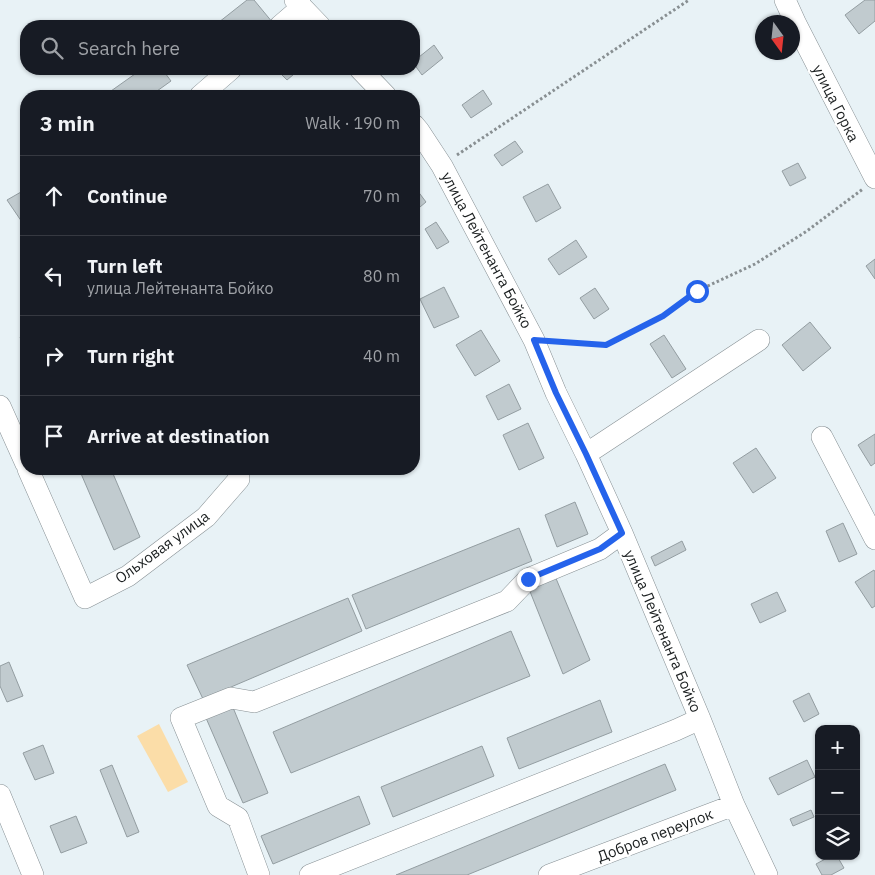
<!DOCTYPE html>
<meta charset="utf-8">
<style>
body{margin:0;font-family:"IBM Plex Sans",sans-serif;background:#242831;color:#f1f3f6}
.controls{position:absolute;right:15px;bottom:15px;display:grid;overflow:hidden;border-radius:10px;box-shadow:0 1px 4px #0004}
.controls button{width:45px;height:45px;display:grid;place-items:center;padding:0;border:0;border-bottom:1px solid #363941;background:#171b24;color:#f1f3f6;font:25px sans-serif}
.compass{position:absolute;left:755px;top:15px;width:45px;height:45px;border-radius:50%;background:#171b24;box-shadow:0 1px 4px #0004;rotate:165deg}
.stop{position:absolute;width:15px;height:15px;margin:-11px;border:4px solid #2563eb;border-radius:50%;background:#fff}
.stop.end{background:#2563eb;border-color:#fff;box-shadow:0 1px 5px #0008}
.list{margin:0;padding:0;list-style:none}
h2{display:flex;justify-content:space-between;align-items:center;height:65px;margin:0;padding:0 20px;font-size:21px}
h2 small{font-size:16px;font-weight:400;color:#9ea1a6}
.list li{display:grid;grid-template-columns:32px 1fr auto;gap:15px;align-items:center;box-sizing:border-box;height:80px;padding:0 20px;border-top:1px solid #363941}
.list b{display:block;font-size:19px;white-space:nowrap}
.list p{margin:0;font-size:16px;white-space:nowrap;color:#9ea1a6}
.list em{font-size:16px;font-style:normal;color:#9ea1a6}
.icon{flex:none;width:28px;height:28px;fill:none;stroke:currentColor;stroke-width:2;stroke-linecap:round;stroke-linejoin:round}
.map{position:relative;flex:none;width:875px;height:875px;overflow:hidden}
.search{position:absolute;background:#171b24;box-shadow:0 1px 4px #0004;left:20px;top:20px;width:400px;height:55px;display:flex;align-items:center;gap:12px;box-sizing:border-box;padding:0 18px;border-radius:20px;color:#9ea1a6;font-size:19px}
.panel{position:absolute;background:#171b24;box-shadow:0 1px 4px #0004;left:20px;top:90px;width:400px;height:385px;border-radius:20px}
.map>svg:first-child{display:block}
</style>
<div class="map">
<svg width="875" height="875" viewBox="0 0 875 875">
<rect width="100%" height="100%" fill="#e8f2f6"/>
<path fill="#fbdda8" d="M159,724L188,782L168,792L137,736Z"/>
<path fill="#c1cbcf" stroke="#939da1" d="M247,0H254L273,23L269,26H214Z
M865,0H875V21L859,34L845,15Z
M434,45L443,58L422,75L414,64V61Z
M142,69H162L171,81L150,96H115L111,91Z
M276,69H300L287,80Z
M483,90L492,104L471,118L462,105Z
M515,141L523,152L502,166L494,155Z
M798,163L806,178L790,186L782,171Z
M25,180H26V228L7,200L21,192Z
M548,184L561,208L536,222L523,197Z
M414,186L426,202L414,212Z
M436,222L449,242L437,249L425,229Z
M576,240L587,257L559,275L548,259Z
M875,259V279L866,266Z
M444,287L459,317L434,328L420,299Z
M595,288L609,309L594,319L580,298Z
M810,322L831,348L803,371L782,345Z
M481,330L500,361L475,376L456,345Z
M26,334V350L20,337Z
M664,335L686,369L672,378L650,344Z
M509,384L521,409L498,420L486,396Z
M528,423L544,458L519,470L503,435Z
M875,434V463L871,466L858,445Z
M756,448L776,478L753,493L733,463Z
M79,469H111L140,537L114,550Z
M575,502L588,534L557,547L545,515Z
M843,523L857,554L839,562L826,531Z
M519,528L532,561L366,629L352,595Z
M682,541L686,550L655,566L651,557Z
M874,570L875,572V606L872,608L855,582Z
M555,576L590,660L563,674L529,589Z
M777,592L786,611L760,623L751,604Z
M348,598L362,631L203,699L187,665Z
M511,631L530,676L291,773L273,732Z
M9,662L23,696L7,702L0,686V666Z
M809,693L819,714L804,722L793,701Z
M600,700L612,732L519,769L507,738Z
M232,705L268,793L243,803L206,718Z
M43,745L54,773L35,780L23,753Z
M482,746L494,776L393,817L381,787Z
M807,760L815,777L778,795L769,778Z
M665,764L676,790L467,875H396Z
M112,765L139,832L127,837L100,770Z
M359,796L370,824L273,864L261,836Z
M811,810L814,817L793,826L790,819Z
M76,816L87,843L61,853L50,826Z
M831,856H837L844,868L831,875H822L816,864Z"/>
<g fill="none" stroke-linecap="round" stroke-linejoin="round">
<g stroke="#879094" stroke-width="22">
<path id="minor" d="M295,0L320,26
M785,0L796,24L875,178
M280,26L302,7
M360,69L386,96
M200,96L231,69
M414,125L419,131L442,166L534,340L556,393L586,454L622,533L700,719L734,805L767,875
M0,406L26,464
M822,437L875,539
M586,454L759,340
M28,469L85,598L128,576L206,517L239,479L238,469
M0,795L33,875
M259,875L238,818L218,806L181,718L231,698L254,702L507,601L528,579L600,549L622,533
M310,875L676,730L700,719
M549,875L734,805"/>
</g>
<path stroke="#888f92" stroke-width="3" stroke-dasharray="2.5 2.5" stroke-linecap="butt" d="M457,155L689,0
M554,341L606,345L663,316L697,291L755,264L807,231L863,189"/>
<use href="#minor" stroke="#fff" stroke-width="21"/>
</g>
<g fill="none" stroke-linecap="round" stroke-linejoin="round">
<path stroke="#2563eb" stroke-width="6" d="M528,579L600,549L622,533L586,454L556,393L534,340L606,345L663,316L697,291"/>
</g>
<g text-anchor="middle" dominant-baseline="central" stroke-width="4.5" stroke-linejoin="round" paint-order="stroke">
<g font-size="15" fill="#1a1e1f" stroke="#fff">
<text transform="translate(836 103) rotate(63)">улица Горка</text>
<text transform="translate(487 250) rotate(62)">улица Лейтенанта Бойко</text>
<text transform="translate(162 547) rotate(-36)">Ольховая улица</text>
<text transform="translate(663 631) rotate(67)">улица Лейтенанта Бойко</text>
<text transform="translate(655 835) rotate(-21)">Добров переулок</text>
</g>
</g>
</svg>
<div class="controls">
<button>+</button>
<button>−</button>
<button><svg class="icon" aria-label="layers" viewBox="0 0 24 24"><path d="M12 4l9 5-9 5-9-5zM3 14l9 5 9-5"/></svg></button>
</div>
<svg class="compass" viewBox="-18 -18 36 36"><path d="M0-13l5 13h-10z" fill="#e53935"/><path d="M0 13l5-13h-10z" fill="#9ea1a6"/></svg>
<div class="stop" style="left:697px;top:291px"></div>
<div class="stop end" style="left:528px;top:579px"></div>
<div class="search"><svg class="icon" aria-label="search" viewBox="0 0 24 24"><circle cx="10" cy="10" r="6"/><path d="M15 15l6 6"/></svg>Search here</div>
<section class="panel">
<h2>3 min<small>Walk · 190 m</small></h2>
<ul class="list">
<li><svg class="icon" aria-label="ahead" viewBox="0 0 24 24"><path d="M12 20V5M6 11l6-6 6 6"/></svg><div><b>Continue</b></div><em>70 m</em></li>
<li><svg class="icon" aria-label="left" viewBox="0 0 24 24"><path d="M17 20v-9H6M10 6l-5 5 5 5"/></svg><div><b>Turn left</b><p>улица Лейтенанта Бойко</p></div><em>80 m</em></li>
<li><svg class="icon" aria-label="right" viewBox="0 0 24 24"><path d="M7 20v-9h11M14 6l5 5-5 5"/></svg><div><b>Turn right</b></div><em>40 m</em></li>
<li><svg class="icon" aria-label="arrive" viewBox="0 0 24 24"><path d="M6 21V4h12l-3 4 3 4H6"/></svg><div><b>Arrive at destination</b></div></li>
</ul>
</section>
</div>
